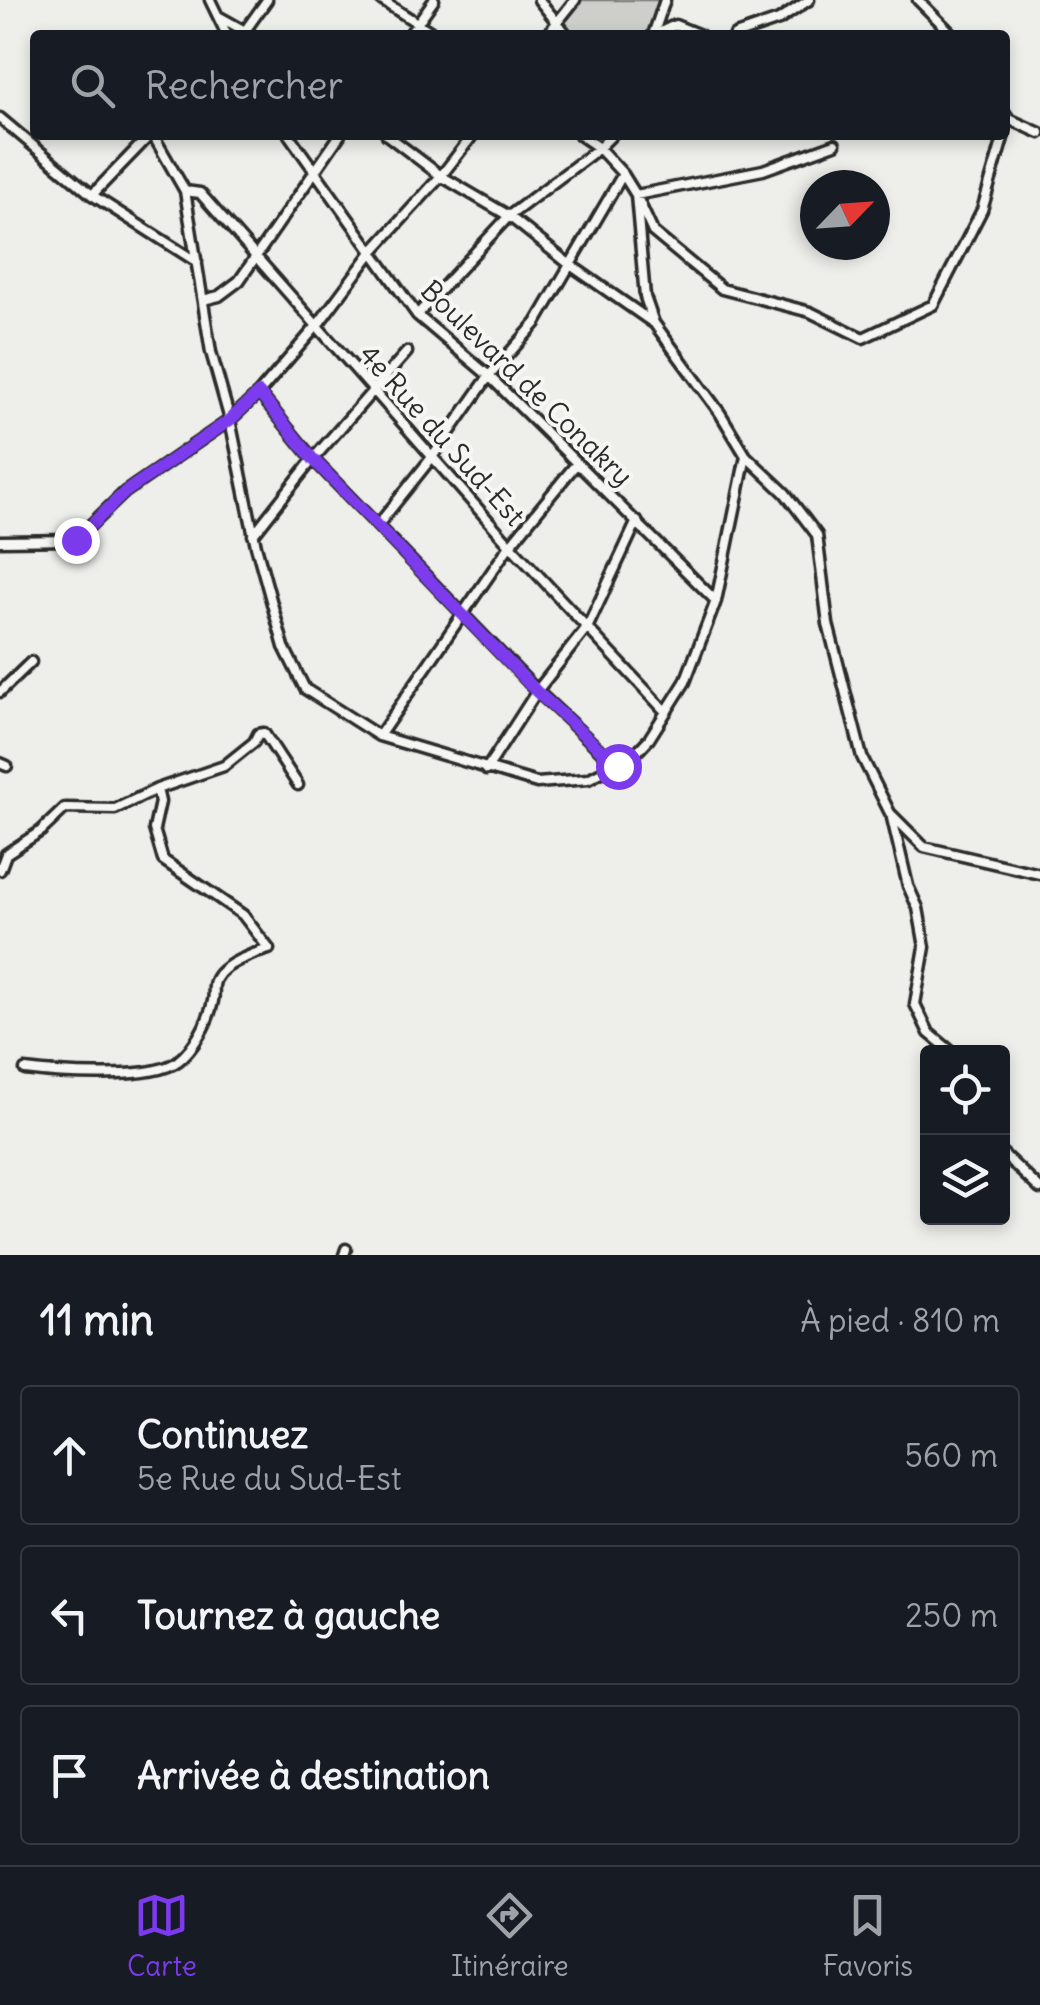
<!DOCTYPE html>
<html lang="fr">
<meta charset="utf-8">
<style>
body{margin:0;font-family:Delius,sans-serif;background:#20242c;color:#f1f3f6}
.controls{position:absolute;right:30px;bottom:30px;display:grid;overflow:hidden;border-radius:10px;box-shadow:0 5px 15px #0003}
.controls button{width:90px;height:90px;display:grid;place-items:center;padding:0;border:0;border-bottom:2px solid #363941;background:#171b24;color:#f1f3f6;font:50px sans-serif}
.compass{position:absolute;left:800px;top:170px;width:90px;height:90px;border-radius:50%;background:#171b24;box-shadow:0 5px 15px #0003;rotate:65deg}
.stop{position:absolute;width:30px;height:30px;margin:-22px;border:8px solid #7c3aed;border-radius:50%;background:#fff}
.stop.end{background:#7c3aed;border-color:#fff;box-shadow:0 2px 10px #0008}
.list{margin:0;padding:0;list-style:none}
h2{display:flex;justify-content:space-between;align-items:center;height:130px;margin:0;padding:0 40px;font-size:42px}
h2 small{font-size:32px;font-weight:400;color:#9ea1a6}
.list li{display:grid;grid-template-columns:65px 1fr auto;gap:30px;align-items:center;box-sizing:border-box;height:140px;margin:0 20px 20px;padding:0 20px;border:2px solid #363941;border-radius:10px}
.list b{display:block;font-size:38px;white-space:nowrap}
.list p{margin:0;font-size:32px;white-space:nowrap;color:#9ea1a6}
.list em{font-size:32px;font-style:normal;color:#9ea1a6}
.icon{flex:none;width:55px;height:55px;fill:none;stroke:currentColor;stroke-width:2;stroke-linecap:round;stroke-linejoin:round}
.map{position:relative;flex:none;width:1040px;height:1255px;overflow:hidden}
.search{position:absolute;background:#171b24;box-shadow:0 5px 15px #0003;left:30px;right:30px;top:30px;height:110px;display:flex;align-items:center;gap:25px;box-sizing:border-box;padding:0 35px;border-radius:10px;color:#9ea1a6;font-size:38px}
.sheet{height:610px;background:#171b24}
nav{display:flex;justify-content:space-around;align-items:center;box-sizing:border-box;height:140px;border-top:2px solid #363941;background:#171b24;font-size:28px;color:#9ea1a6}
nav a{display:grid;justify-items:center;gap:5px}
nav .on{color:#7c3aed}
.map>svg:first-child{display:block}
</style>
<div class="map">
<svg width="1040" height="1255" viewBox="0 0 1040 1255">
<rect width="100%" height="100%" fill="#eeeeea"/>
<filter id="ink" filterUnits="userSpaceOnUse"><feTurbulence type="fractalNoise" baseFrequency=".01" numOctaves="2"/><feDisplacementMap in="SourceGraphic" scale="20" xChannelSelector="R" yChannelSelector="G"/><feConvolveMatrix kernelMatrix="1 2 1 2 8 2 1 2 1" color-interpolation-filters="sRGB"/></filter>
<g filter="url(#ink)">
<path fill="#cececa" stroke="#7c7c7a" stroke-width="2.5" d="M578,0H662L654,26L647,35H575L562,25V19Z"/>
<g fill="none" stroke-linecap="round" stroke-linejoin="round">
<g stroke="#2b2b2b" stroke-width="15">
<path id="minor" d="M210,0L227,35
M381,0L436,35
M539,0L567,35
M918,0L953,35
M218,16L252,35
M242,35L267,0
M409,35L434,0
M547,35L575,0
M653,35L665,0
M654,35L675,25L700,35
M735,35L779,20L809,0
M1005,113L1009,119L1040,133
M0,118L92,195L197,262
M153,135L185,191L211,352L230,420L256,546L284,647L305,689L379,736L537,783L588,779L634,755L649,739L685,682L716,601L746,456
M289,135L417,315L489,376L716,601
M387,135L441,176L509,216L569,264L652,322
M580,135L599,148L623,174L636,195L645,297L654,323L720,413L746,456L785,493L817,535L828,624L862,757L890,813L924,847L1040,874
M835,144L763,170L636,195L653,232L722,289L810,312L863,338L933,305L982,210L1004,135
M185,191L200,193L510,545L666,712
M92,195L150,135
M203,300L219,296L239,281L340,135
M417,315L509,216L599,148L612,135
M259,393L313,459L537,691L617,766
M378,525L433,456L489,376L536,323L623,174
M253,535L313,459L407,352
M0,541L75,540L125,492L230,420L259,393L316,327L372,252L441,176L473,135
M0,692L31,662
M379,736L510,545L577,463
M0,763L7,766
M486,770L537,691L588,626L637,521
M892,818L908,886L918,908L925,947L915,1004L929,1033L952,1052
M0,870L6,854L41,831L65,808L115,809L157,789
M25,1070C56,1074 153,1081 178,1061C194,1049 209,1021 213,1001C215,993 212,986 216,979C223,964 254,953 269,949L243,915L163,860L154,829L160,802L157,789L224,766L254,742L258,734L264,733L298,785
M1002,1153L1040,1189
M344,1255L346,1249"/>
</g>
<use href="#minor" stroke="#f6f6f2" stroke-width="8"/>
</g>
</g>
<g fill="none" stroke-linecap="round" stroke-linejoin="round" filter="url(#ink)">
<path stroke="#7c3aed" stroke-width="12" d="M76,540L125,492L230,420L259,393L313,459L536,691L618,766"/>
</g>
<g text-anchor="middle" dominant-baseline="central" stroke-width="8" stroke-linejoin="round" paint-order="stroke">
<g font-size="28" fill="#2b2b2b" stroke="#f6f6f2">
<text transform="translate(527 383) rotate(44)">Boulevard de Conakry</text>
<text transform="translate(442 435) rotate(48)">4e Rue du Sud-Est</text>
</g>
</g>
</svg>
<div class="controls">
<button><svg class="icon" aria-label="locate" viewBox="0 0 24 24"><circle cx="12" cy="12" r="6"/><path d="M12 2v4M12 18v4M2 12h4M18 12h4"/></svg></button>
<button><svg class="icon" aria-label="layers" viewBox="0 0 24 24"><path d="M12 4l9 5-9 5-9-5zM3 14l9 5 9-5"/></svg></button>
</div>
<svg class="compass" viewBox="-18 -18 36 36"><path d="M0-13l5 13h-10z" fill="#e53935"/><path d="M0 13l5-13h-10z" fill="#9ea1a6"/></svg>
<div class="stop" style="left:618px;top:766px"></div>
<div class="stop end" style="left:76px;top:540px"></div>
<div class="search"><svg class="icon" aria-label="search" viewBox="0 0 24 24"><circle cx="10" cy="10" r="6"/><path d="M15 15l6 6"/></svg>Rechercher</div>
</div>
<section class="sheet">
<h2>11 min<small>À pied · 810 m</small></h2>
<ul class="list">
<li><svg class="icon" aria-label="ahead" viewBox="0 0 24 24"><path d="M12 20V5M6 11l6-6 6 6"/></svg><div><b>Continuez</b><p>5e Rue du Sud-Est</p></div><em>560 m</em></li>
<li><svg class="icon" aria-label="left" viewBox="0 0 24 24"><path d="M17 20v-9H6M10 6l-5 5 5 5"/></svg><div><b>Tournez à gauche</b></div><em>250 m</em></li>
<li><svg class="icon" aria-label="arrive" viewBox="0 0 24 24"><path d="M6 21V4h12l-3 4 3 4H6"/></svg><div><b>Arrivée à destination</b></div></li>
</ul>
</section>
<nav>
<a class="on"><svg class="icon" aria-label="map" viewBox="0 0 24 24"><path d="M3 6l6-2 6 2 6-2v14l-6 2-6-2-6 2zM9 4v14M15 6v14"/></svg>Carte</a>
<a><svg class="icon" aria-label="directions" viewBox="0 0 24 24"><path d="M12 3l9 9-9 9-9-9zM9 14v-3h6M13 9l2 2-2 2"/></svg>Itinéraire</a>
<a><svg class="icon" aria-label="saved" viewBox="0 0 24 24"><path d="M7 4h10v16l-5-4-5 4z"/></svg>Favoris</a>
</nav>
